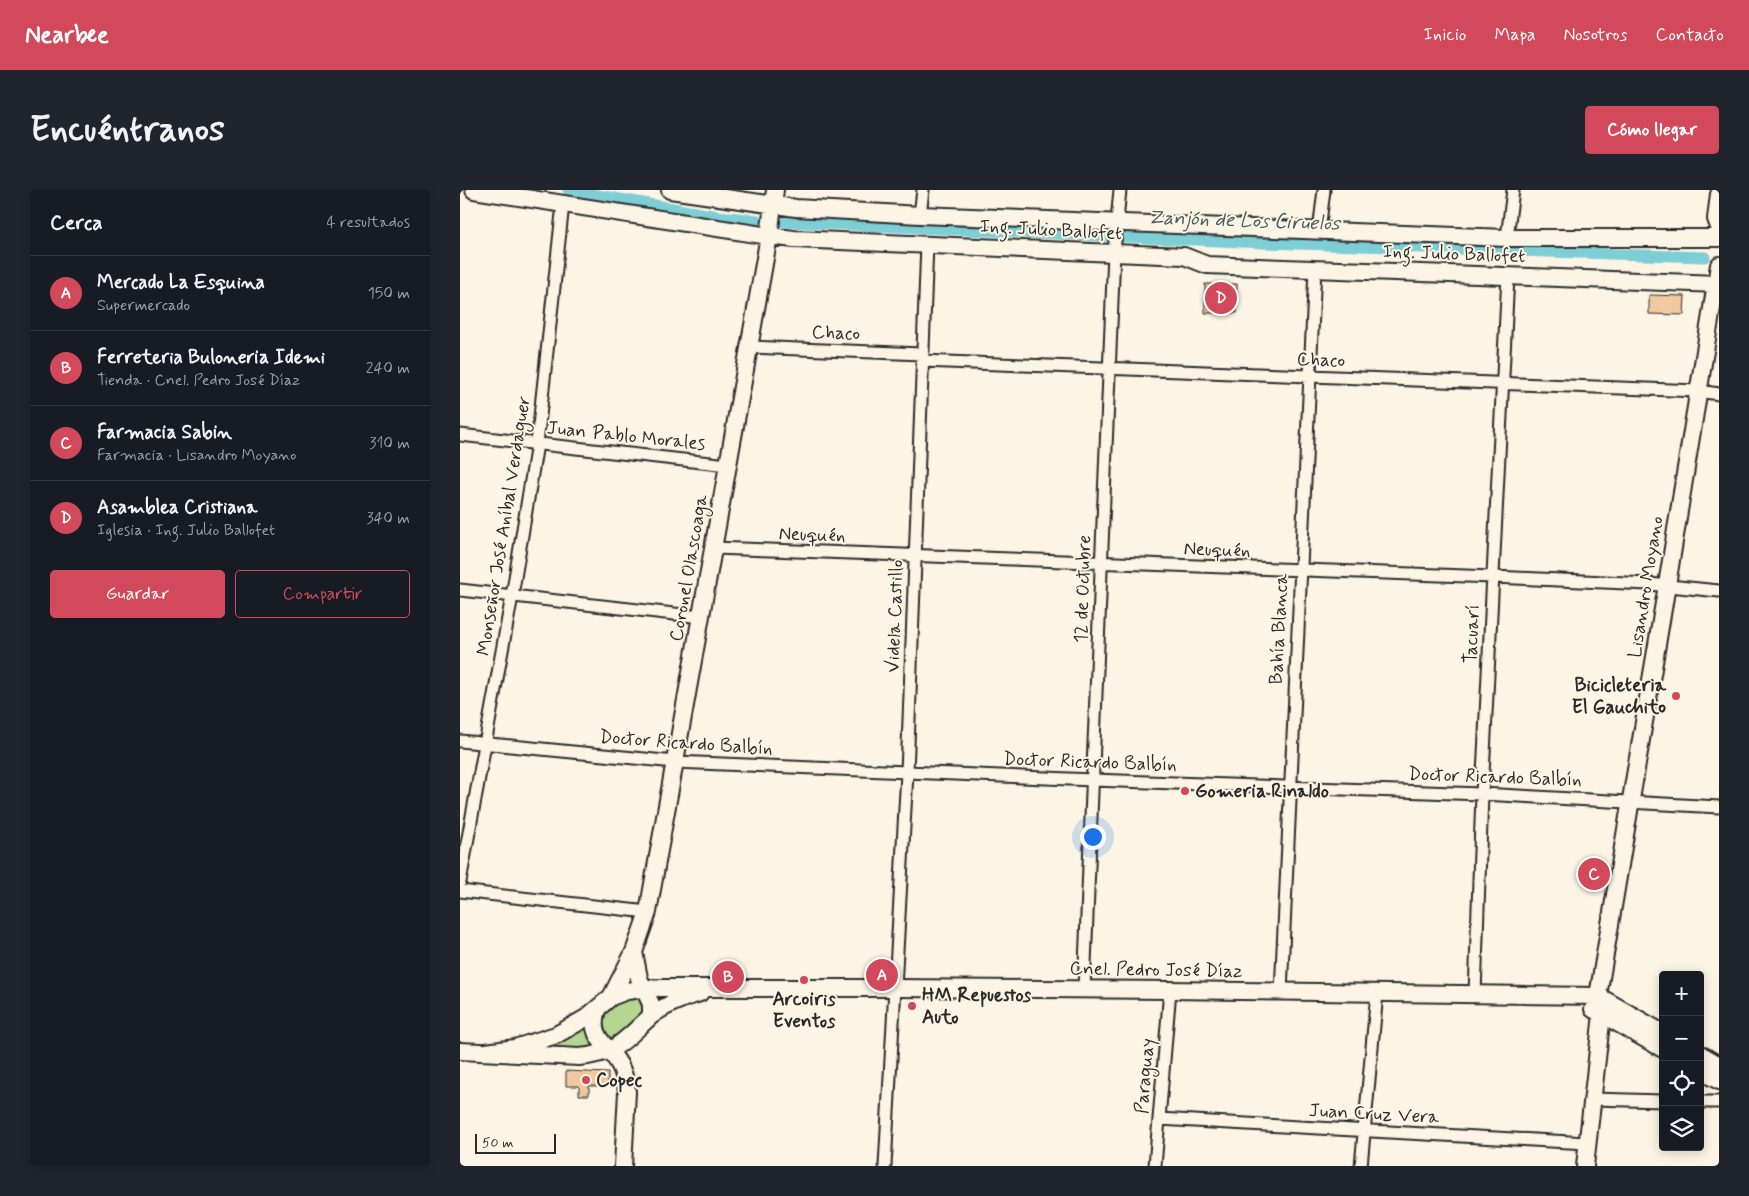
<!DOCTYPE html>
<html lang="es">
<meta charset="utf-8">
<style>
body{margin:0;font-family:Mynerve,sans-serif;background:#20242c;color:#f1f3f6}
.controls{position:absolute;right:15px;bottom:15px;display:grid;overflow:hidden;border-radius:5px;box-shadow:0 2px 12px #0003}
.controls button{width:45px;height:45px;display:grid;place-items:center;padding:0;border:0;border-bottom:1px solid #363941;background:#171b24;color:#f1f3f6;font:25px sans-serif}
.scale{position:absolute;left:15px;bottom:12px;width:81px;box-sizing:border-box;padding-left:5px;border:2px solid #2b2b2b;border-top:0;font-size:14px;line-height:18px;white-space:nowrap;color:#2b2b2b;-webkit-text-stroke:4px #fcf5e5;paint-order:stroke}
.you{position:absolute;left:632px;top:646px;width:18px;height:18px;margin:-12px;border:4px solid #fff;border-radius:50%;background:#1a73e8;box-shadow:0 0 0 8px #1a73e833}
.badge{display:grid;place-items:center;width:32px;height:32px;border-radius:50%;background:#d1495b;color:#fff;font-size:16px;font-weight:700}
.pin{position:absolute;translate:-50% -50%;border:2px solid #fff;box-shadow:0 1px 5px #0006}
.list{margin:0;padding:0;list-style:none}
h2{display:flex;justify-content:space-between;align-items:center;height:65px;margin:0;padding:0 20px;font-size:21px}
h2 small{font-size:16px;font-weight:400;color:#9ea1a6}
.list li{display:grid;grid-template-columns:32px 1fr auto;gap:15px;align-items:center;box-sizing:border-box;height:75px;padding:0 20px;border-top:1px solid #363941}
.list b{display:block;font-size:19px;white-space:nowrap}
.list p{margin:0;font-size:16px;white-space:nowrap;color:#9ea1a6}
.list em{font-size:16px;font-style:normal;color:#9ea1a6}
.actions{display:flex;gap:10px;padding:15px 20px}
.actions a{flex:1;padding:11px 0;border:1px solid #d1495b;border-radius:5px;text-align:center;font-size:18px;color:#d1495b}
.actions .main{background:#d1495b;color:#fff}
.icon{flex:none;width:28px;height:28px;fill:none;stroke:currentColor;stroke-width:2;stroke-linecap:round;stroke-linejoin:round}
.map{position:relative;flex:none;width:1259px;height:976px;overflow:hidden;border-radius:5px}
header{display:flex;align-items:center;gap:30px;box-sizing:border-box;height:70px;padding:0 25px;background:#d1495b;color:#fff}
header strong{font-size:24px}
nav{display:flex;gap:28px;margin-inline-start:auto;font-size:18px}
.intro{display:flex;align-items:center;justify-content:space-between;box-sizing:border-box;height:120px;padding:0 30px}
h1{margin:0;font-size:35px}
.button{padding:12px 22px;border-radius:5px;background:#d1495b;color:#fff;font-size:18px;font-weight:700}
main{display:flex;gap:30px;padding:0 30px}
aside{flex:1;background:#171b24;border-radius:5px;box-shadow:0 2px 12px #0003}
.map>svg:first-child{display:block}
</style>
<header>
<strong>Nearbee</strong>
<nav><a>Inicio</a><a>Mapa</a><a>Nosotros</a><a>Contacto</a></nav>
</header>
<div class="intro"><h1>Encuéntranos</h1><a class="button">Cómo llegar</a></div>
<main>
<aside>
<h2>Cerca<small>4 resultados</small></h2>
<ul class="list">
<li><span class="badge">A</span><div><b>Mercado La Esquina</b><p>Supermercado</p></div><em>150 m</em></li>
<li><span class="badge">B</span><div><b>Ferreteria Buloneria Idemi</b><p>Tienda · Cnel. Pedro José Díaz</p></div><em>240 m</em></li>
<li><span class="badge">C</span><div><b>Farmacia Sabin</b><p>Farmacia · Lisandro Moyano</p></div><em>310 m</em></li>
<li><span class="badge">D</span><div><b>Asamblea Cristiana</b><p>Iglesia · Ing. Julio Ballofet</p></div><em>340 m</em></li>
</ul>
<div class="actions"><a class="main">Guardar</a><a>Compartir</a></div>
</aside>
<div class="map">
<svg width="1259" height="976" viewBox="0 0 1259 976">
<rect width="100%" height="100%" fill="#fcf5e5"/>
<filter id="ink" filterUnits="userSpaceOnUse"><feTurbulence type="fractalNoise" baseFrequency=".02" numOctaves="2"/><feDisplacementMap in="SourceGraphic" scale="10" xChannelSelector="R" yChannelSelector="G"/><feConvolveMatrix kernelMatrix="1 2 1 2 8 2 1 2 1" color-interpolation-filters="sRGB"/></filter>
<g filter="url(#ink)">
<path fill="#b4d690" stroke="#70805e" d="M179,807L185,819L182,828L153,849H148L139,839V828L154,811Z
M127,834L130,849L135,858L123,861L76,857Z"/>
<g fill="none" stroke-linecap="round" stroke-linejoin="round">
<path stroke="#7dced5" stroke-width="11" d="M108,0L258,26L297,30
M322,32L805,53L1245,67"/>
</g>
<path fill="#f1c9a1" stroke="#2b2b2b" d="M745,94H777V123H745Z
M1189,105L1225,106L1224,125L1189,124Z
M106,881L148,883V896H129V905H119V896H106Z"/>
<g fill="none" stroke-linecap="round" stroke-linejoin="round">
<g stroke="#2b2b2b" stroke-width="15">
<path id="street" d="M460,25L463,0
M859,41L864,0
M1047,48L1053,0
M289,157L462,164
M462,171L1238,201L1259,204
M0,245L268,275
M253,358L1033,387L1189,394L1259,401
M0,400L241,427
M0,551L215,572L633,590L1022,604L1259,617
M0,692L52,406L77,254L103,14
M0,701L188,722
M624,799L654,62L660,0
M821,802L855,79
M1015,804L1022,604L1048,86
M1132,909L1203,911
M1240,912H1259
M699,929L1127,953
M425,976L447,583L467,54
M695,976L710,800
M901,976L917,803"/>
</g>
<g stroke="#2b2b2b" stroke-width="20">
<path id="secondary" d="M14,0L309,46L334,49L724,66L747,75L798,77L1259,94
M210,0L336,18L460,25L1047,48H1259
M1259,4L1256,29L1259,37
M174,762L179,788L191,814V826
M151,807L174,762L188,722L309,46L315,0
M1133,819L1203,859
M137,820C127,850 151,855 161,878C165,886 166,894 167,902L163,976
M0,861L119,867C157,864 164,850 191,826C205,815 222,808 240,803
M26,862L55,858L96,845L126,828L151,807L167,801L189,798H436L710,800L1138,806L1203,843
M1240,864L1259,875
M1240,881L1259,891
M1125,976L1142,824L1137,813L1138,806L1207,395L1259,75"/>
</g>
<use href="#street" stroke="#fcf5e5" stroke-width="11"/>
<use href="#secondary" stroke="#fcf5e5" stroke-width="16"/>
</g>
</g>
<g fill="#d1495b" stroke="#fcf5e5" stroke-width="2">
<circle cx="1216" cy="506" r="5"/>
<circle cx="725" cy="601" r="5"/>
<circle cx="344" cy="790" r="5"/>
<circle cx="452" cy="816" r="5"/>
<circle cx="126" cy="890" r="5"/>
</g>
<g text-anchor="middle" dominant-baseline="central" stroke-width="4" stroke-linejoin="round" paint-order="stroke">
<g font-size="19" fill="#2b2b2b" stroke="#fcf5e5">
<text transform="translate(591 40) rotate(3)">Ing. Julio Ballofet</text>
<text transform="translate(994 64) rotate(2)">Ing. Julio Ballofet</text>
<text transform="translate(376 143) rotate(2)">Chaco</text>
<text transform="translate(861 170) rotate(2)">Chaco</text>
<text transform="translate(166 246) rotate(6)">Juan Pablo Morales</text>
<text transform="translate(44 336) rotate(-81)">Monseñor José Aníbal Verdaguer</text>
<text transform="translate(352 345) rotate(2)">Neuquén</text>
<text transform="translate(757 360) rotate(2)">Neuquén</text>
<text transform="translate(229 378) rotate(-80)">Coronel Olascoaga</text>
<text transform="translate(1186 397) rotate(-81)">Lisandro Moyano</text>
<text transform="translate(623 399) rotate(-88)">12 de Octubre</text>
<text transform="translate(435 426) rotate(-88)">Videla Castillo</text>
<text transform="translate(819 439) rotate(-87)">Bahía Blanca</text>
<text transform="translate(1012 444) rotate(-87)">Tacuarí</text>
<text transform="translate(226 553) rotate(4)">Doctor Ricardo Balbín</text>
<text transform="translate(630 572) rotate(2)">Doctor Ricardo Balbín</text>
<text transform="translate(1035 587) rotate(2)">Doctor Ricardo Balbín</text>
<text transform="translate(696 780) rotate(1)">Cnel. Pedro José Díaz</text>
<text transform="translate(685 886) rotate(-85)">Paraguay</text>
<text transform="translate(914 924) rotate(3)">Juan Cruz Vera</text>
</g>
<g font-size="19" font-weight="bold" fill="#2b2b2b" stroke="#fcf5e5" text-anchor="start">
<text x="1206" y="495" text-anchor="end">Bicicleteria<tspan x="1206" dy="22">El Gauchito</tspan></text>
<text x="735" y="601">Gomeria Rinaldo</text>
<text x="462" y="805">HM Repuestos<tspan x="462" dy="22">Auto</tspan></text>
<text x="344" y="809" text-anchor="middle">Arcoiris<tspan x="344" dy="22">Eventos</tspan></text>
<text x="136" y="890">Copec</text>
</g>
<g font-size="20" font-style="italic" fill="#445c5e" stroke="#fcf5e5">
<text transform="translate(784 31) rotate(2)">Zanjón de Los Ciruelos</text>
</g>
</g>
</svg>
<div class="controls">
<button>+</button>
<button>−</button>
<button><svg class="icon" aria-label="locate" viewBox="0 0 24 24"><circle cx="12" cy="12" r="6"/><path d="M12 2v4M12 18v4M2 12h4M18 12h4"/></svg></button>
<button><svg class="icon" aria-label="layers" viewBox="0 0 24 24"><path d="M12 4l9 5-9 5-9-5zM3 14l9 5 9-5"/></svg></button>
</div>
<div class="scale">50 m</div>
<div class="you"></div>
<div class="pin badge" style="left:422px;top:785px">A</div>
<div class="pin badge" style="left:268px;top:787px">B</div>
<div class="pin badge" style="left:1134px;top:684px">C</div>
<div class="pin badge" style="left:761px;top:108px">D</div>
</div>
</main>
